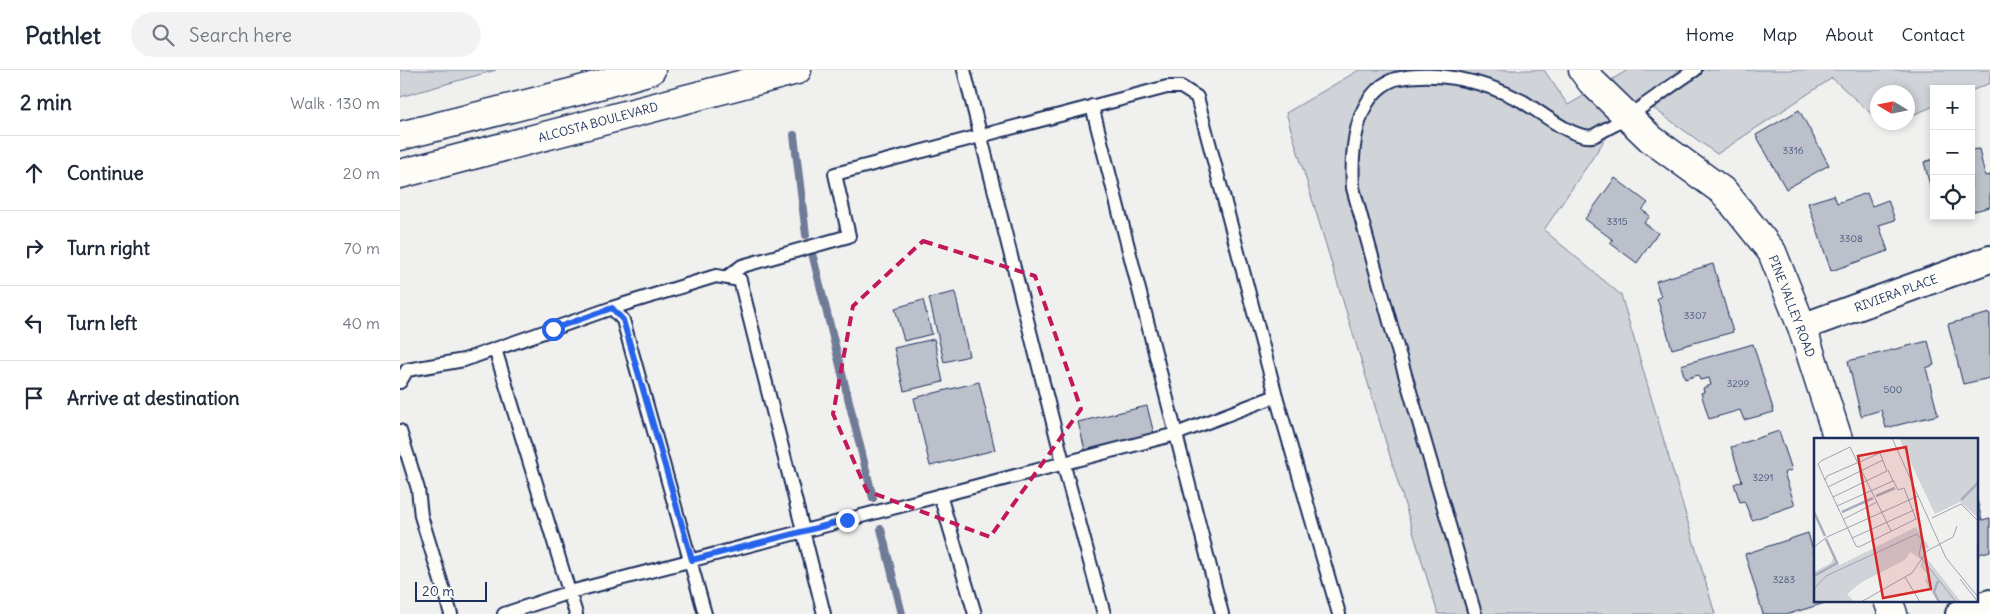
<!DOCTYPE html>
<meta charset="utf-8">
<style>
body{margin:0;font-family:Delius,sans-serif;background:#f2f2f3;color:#1f2937}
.controls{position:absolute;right:15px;top:15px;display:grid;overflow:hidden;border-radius:0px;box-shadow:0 2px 8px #0003}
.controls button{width:45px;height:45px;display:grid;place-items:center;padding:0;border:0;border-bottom:1px solid #e0e1e3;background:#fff;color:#1f2937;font:25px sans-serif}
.compass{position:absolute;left:1470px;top:15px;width:45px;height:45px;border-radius:50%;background:#fff;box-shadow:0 2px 8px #0003;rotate:280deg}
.scale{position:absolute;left:15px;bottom:12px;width:72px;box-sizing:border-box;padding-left:5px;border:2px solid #1b2f5e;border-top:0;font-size:14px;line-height:18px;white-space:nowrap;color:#1b2f5e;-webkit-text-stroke:4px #fdfcf7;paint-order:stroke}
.stop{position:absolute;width:15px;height:15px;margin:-11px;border:4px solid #2563eb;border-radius:50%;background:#fff}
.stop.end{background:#2563eb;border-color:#fff;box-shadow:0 1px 5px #0008}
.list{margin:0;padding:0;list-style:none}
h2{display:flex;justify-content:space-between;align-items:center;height:65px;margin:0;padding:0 20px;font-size:21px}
h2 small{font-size:16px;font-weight:400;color:#747a83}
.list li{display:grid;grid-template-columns:32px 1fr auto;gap:15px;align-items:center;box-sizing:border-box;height:75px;padding:0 20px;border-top:1px solid #e0e1e3}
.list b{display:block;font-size:19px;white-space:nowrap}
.list em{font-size:16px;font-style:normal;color:#747a83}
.icon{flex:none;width:28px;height:28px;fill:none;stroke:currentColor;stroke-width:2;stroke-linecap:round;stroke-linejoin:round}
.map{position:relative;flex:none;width:1590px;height:544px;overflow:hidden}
header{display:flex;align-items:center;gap:30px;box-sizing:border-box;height:70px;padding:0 25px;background:#fff;border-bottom:1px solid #e0e1e3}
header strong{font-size:24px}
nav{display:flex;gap:28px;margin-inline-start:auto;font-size:18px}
.search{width:350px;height:45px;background:#f2f2f3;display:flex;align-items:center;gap:12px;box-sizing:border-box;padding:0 18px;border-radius:28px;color:#747a83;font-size:19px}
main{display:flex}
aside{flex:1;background:#fff}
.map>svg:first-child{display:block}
</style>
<header>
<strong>Pathlet</strong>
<div class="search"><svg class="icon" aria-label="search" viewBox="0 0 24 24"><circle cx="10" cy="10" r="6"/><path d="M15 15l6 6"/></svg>Search here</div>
<nav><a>Home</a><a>Map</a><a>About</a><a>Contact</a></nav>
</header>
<main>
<aside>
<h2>2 min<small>Walk · 130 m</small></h2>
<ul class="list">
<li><svg class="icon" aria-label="ahead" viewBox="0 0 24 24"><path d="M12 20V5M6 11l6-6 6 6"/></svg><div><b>Continue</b></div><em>20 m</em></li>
<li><svg class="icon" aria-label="right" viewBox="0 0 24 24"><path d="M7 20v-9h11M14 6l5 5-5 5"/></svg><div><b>Turn right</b></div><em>70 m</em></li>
<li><svg class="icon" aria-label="left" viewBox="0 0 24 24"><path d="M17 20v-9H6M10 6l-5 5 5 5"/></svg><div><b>Turn left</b></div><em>40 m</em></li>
<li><svg class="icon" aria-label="arrive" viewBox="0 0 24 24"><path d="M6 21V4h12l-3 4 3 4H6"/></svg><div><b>Arrive at destination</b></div></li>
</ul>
</aside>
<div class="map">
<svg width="1590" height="544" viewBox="0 0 1590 544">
<rect width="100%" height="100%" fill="#f0f0ee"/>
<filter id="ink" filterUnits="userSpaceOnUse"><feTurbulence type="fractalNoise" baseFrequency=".02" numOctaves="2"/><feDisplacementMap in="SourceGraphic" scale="10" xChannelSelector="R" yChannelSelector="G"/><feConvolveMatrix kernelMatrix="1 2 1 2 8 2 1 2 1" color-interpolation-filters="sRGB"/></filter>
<g filter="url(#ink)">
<path fill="#d0d3d8" stroke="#76819b" d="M0,0H96L0,27Z
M959,0H1144L1168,35L1228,0H1590V13L1571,21V19H1534V36L1508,47V22H1478L1477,49L1432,8L1317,84L1253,38L1206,68L1144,160L1221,225L1315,544H1038L886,43Z"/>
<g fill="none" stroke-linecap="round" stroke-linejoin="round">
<path stroke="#6f7b97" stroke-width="8" d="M394,65L406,165
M413,187L473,428
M481,459L502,544"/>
</g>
<path fill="#bbc0ca" stroke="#1b2f5e" d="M1399,40L1429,95L1386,119L1356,65Z
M1579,79L1585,106L1590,105V137L1571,142V80Z
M1534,89V131L1524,92Z
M1215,108L1248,133L1242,140L1250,146L1244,153L1258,163L1237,193L1210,173L1213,170L1185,149Z
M1467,123L1472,136L1488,130L1495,150L1479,155L1488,181L1431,201L1408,133L1434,125L1437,133Z
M1313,194L1333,262L1272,279L1257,228L1261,227L1256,211Z
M555,222L569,286L544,292L529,228Z
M523,230L532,264L504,271L495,238Z
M1590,243V308L1563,314L1548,254Z
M534,269L543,312L504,321L494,278Z
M1528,271L1534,295L1526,298L1538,345L1486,358L1481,340L1461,346L1448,291Z
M1353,274L1374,342L1344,350L1340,340L1309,349L1301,323L1304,322L1303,318L1311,315L1309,308L1300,310L1298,305L1285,309L1281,295Z
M579,312L595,380L530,396L514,328Z
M747,336L754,364L685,380L678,352Z
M1379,361L1392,400L1384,403L1395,435L1352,450L1344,431L1340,432L1334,414L1342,411L1331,377Z
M1576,426L1582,450L1590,448V481L1576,485Z
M1408,463L1415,487V530H1427L1428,532L1389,544H1363L1345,484Z"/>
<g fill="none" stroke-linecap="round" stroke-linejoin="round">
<g stroke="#1b2f5e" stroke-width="16">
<path id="lane" d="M564,0L663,392L704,544
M692,36L822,544
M327,207L342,196L449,166L435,104L767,17H781L797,27L876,326L939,544
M212,238L316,206L340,210L424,544
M95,279L176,544
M0,312L7,300L64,290L212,238L223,250L305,544
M0,361L18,419L21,446L51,544
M540,425L575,544
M104,544L170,522L776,364L876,326
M1075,544L995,270L953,118C951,82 954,24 995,9C1037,0 1084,11 1122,31C1139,41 1174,70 1193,66C1198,64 1205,59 1210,57C1240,41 1266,18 1295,0"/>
</g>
<g stroke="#1b2f5e" stroke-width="30">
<path id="street" d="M1402,257L1590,189
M1559,544L1590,533"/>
</g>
<g stroke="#1b2f5e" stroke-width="31">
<path id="secondary" d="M1183,0L1191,11L1251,69L1324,122L1372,182L1402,257L1438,369
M0,66L174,22L251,0
M0,104L397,0
M1488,530L1493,544"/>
</g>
<use href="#lane" stroke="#fdfcf7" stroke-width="12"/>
<use href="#street" stroke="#fdfcf7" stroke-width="26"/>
<use href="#secondary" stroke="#fdfcf7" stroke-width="28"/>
</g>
</g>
<g fill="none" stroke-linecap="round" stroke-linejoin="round" filter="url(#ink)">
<path stroke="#2563eb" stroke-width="6" d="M153,259L212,238L223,250L292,490L447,450"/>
</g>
<path fill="none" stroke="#c2185b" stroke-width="4" stroke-dasharray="10 6" stroke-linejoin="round" d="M523,171L635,206L681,339L590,467L467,421L433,344L453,236Z"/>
<g text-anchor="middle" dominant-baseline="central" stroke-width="4" stroke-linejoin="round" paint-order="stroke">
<g font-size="10" fill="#435379">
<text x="1393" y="80">3316</text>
<text x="1217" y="151">3315</text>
<text x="1451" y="168">3308</text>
<text x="1295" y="245">3307</text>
<text x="1338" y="313">3299</text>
<text x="1493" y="319">500</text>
<text x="1363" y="407">3291</text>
<text x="1384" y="509">3283</text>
</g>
<g font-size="12" fill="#1b2f5e" stroke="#fdfcf7">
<text transform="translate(198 52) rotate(-15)">ALCOSTA BOULEVARD</text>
<text transform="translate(1496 223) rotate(-20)">RIVIERA PLACE</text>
<text transform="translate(1392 236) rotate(69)">PINE VALLEY ROAD</text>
</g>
</g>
<g transform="translate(1414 368)">
<rect width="164" height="164" fill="#f0f0ee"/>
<path d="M85,0H164V80L146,64L121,76ZM102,89L115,109L108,114L147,164H124L111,143L114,137L106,128L108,122L96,114L91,122L48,144L33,156L40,164H0V140Z" fill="#d0d3d8"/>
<path d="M21,117L26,128L0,140V134L17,125Z" fill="#d0d3d8"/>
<path fill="none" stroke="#a7adbd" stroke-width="2.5" d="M62,58L81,50M147,62L164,45M0,74L11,98M28,74L59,60M164,105V122M0,138L23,125L12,101M124,143L120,154L125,164"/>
<path fill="none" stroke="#9ba3b4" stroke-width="1" d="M78,0L132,120L164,159M11,42L4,26L7,23L36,9L77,93M14,49L69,22M19,59L73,33L66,15L13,38L11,42L42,108L45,109L102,81L90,50L84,52L79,42M23,68L79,43L74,32M118,80L147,66L164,83M30,81L63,64M38,100L100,72M0,109L13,99L104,58M91,139L106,164M146,141L164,164M0,151L12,138L103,96L108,102L105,117L142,164M47,164L98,135L113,113L139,99L143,88"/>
<path fill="#d62828" fill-opacity="0.15" stroke="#d62828" stroke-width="2.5" d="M92,9L117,151L69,160L44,18Z"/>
<rect width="164" height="164" fill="none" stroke="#1b2f5e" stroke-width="2.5"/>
</g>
</svg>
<div class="controls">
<button>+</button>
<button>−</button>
<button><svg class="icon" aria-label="locate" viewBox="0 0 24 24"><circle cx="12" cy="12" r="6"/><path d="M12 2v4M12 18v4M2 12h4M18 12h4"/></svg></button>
</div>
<svg class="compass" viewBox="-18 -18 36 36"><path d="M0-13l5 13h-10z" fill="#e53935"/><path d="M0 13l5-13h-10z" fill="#747a83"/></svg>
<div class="scale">20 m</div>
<div class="stop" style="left:153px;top:259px"></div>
<div class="stop end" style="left:447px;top:450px"></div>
</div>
</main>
